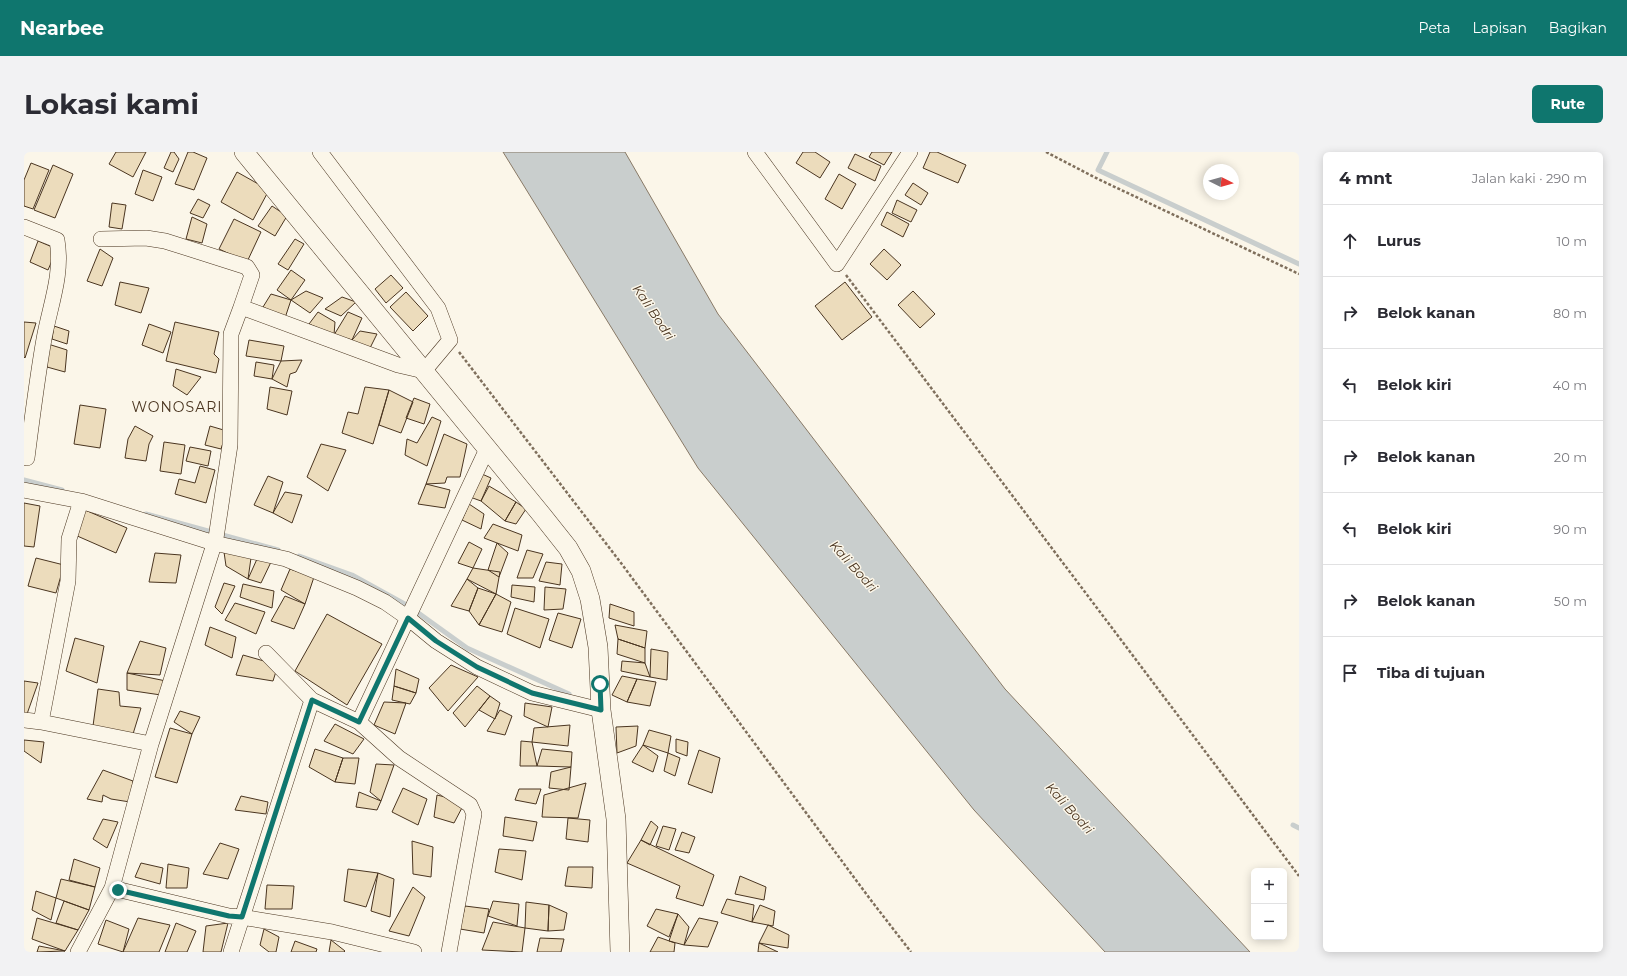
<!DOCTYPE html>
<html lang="id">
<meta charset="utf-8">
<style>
body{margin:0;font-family:Montserrat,sans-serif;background:#f2f2f3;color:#2b2b33}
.controls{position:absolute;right:12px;bottom:12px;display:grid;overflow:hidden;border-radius:6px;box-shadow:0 2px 10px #0003}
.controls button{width:36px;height:36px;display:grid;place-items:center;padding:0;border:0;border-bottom:1px solid #e1e1e2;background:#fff;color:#2b2b33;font:20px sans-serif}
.compass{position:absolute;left:1179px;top:12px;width:36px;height:36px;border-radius:50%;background:#fff;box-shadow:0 2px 10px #0003;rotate:95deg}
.stop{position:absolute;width:12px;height:12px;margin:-9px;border:3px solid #0f766e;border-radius:50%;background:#fff}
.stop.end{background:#0f766e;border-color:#fff;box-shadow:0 1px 4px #0008}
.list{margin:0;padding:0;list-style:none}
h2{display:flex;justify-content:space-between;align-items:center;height:52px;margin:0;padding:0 16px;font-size:17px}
h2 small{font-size:13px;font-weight:400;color:#7c7c81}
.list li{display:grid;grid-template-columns:26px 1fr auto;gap:12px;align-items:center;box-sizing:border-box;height:72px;padding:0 16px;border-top:1px solid #e1e1e2}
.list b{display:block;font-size:15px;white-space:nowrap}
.list em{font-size:13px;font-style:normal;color:#7c7c81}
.icon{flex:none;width:22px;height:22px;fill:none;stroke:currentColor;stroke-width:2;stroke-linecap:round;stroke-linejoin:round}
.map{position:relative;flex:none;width:1275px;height:800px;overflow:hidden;border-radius:6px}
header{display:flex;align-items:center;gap:24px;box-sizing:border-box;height:56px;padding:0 20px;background:#0f766e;color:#fff}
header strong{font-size:19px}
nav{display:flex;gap:22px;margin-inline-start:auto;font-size:14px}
.intro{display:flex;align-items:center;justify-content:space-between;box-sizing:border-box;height:96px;padding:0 24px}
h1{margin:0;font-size:28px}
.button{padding:10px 18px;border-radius:6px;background:#0f766e;color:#fff;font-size:14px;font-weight:700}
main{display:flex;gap:24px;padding:0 24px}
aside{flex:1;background:#fff;border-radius:6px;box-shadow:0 2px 10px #0003}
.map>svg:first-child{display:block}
</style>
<header>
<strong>Nearbee</strong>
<nav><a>Peta</a><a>Lapisan</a><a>Bagikan</a></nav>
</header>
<div class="intro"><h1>Lokasi kami</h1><a class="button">Rute</a></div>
<main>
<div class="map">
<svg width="1275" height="800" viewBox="0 0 1275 800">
<rect width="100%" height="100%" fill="#fbf6e9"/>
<path fill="#c9cecd" stroke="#887966" d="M479,0H601L694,162L981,537L1226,800H1081L950,658L674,316Z"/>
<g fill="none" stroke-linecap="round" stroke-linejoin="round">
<path stroke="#c9cecd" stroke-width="5" d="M1083,0L1074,18L1275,112
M0,328L38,338
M122,362L254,398
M275,404L328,423L386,455L443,496L545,542
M1269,673L1275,676"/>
</g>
<path fill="#ecdcbc" stroke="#4a3520" d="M92,0H122L109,25L85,12Z
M147,0H150L155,7L149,20L140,16Z
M164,0H169L183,6L170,38L151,32Z
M779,0H791L806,10L796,26L772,11Z
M848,0H868L860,13L845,5Z
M906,0H913L942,13L934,31L899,16Z
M831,2L857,14L851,29L824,16Z
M7,11L25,18L9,57L0,54V28Z
M29,13L49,22L31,66L10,58Z
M119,18L138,25L129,49L111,42Z
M213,20L245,38L229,68L197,50Z
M815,22L832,32L818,57L801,47Z
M889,31L904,41L897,53L881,43Z
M174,47L186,53L179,66L166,61Z
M873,48L893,58L887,70L868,61Z
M88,51L102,53L98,77L85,75Z
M248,54L263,64L251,84L234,74Z
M863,60L885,72L879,85L857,73Z
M168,65L183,72L178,91L162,87Z
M210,67L237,80L223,110L195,97Z
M271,87L280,92L264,118L254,112Z
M14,89L33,97L24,118L6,110Z
M76,97L89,106L78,134L63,129Z
M860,97L877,113L863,128L846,112Z
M267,118L281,128L267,148L253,138Z
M367,123L379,136L362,151L351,137Z
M96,130L125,136L117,161L91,153Z
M821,130L848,165L818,188L791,154Z
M282,139L299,146L286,161L267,148Z
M889,139L911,162L896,176L874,153Z
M382,140L404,164L389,179L366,155Z
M247,142L267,148L261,166L239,155Z
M318,145L332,150L317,164L301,157Z
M294,160L311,170L310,183L285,172Z
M324,160L338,166L328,188L310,183Z
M0,170L12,171L1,206L0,205Z
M151,170L195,180L190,202L195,207L192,221L142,209Z
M125,172L147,180L139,201L118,193Z
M30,174L45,179L43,192L28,187Z
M336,179L353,182L343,202L328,188Z
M225,188L260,194L257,209L222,204Z
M24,192L43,198L41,220L23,215Z
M278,208L272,220L266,222L263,235L248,227L257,209Z
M232,210L250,213L248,227L230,224Z
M152,217L177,225L163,243L149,234Z
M246,235L268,239L263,263L243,257Z
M341,235L365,238L349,292L318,281L324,260L334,262Z
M365,238L389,250L377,281L355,273Z
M390,246L406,252L400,272L382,266Z
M56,253L82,257L76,296L50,292Z
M408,265L417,269L403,314L381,303L383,287L393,291Z
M111,274L129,284L125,292L122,309L101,306L104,287Z
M186,274L203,279L197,297L181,293Z
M420,282L443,292L436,325H423L421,331L402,332Z
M140,290L161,293L157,322L136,319Z
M297,292L322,298L304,339L283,325Z
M166,295L187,299L184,314L162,309Z
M176,314L191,318L182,351L151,342L155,327L171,331Z
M458,322L467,326L457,349L446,345Z
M244,324L259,330L249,361L230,353Z
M402,332L426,338L421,356L394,352Z
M465,334L492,350L481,369L457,349Z
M261,340L278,343L268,371L249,361Z
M492,350L502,357L492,372L481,369Z
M0,351L16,354L10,395L0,394Z
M445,352L460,362L457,377L438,368Z
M61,358L103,376L92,401L51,383Z
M469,372L498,383L494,399L460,386Z
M445,390L458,397L449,416L434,411Z
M473,391L484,401L475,425L464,418Z
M503,398L519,402L509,426H493Z
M228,399L224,427L202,414L200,400Z
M131,401L157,403L152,431L125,430Z
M12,406L40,413L32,441L4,434Z
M233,407L247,410L237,431L224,427Z
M522,410L538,412L536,433L515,429Z
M449,416L476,420L472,442L443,427Z
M266,417L290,425L281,452L257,438Z
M443,427L454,436L445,459L427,454Z
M200,431L211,434L198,462L191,455Z
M219,432L250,439L248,456L216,445Z
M488,433L511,435L510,450L487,445Z
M521,435L542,437L539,457L520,458Z
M454,436L472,442L455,473L445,459Z
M472,442L487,450L478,480L455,473Z
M261,444L281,452L270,477L247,469Z
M211,451L241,460L232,482L201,468Z
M586,452L610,460V474L585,466Z
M491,456L525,467L516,496L483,482Z
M534,461L557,467L548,496L525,488Z
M303,462L358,492L323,553L271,519Z
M591,473L623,479L621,496L594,487Z
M186,475L212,485L208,506L181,493Z
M51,486L80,494L73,531L42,519Z
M594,487L621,496V511L593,502Z
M116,489L142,496L136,523L103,521Z
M627,497L644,500L643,528L626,525Z
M219,503L254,513L249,529L212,523Z
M598,509L621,511L626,525L597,519Z
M427,513L454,525L424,559L405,536Z
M372,517L395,527L392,541L370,534Z
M103,521L142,529L137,543L103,538Z
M598,524L613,527L603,550L588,543Z
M613,527L632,530L626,554L603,550Z
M0,529L14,531L3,562L0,561Z
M370,534L392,541L386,552L368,548Z
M453,534L466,544L441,575L429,561Z
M74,537L95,540L96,554L117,556L109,582L69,574Z
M466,544L476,551L471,567L455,558Z
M360,550L382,551L371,582L350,573Z
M501,551L528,555L524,575L500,564Z
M476,558L488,564L481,583L463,579Z
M156,559L176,565L168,582L150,570Z
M311,572L340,587L329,602L300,589Z
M546,573L544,594L508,590L510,576Z
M614,574L612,594L593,601L592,575Z
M146,576L168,582L153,631L131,625Z
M625,578L647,584L644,601L619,593Z
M652,587L664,590L663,604L652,600Z
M0,588L20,590L17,611L0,599Z
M497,589L508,590L513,614H496Z
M619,593L634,604L629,620L608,610Z
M291,597L319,606L311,630L285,615Z
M518,597L548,600L547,615L513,614Z
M675,598L696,606L688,641L664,632Z
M644,601L656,606L651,624L640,619Z
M319,606H335L331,632L311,630Z
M352,612L370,613L357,649L346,640Z
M547,615L545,638L525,636L527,620Z
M79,618L109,629L106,650L87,647L79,643L78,650L63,647Z
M562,631L554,666L518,665L520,643Z
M379,636L403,647L394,673L368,660Z
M495,637H517L512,652L491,648Z
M335,640L357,649L353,658L332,655Z
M413,643L441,650L430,671L410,665Z
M217,644L244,650L242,662L211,658Z
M481,665L513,670L509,689L479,684Z
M544,666L566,668L564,690L542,687Z
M79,667L94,670L83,696L69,687Z
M627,669L634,675L626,693L617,688Z
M639,674L652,677L645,698L632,694Z
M658,680L671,685L665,701L651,698Z
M617,688L690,723L679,754L652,746L656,734L603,711Z
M388,689L409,695L407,725L389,722Z
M196,691L215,697L204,727L179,722Z
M475,697L502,699L498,728L471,720Z
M50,707L76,716L71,735L45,728Z
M117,711L139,716L136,732L111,725Z
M144,712L165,716L163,736H142Z
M544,715H569L568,736L541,734Z
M324,717L354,721L342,755L320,749Z
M354,721L370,727L366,765L347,759Z
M716,724L742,735L740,748L711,742Z
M37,727L71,735L65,758L32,746Z
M243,733L270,734L268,757H241Z
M389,735L401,745L385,784L365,779Z
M12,739L32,746L27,768L8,758Z
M703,747L730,753L728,770L697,761Z
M40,749L65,758L54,778L32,771Z
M469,749L495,752L493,774L464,764Z
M502,750L525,753L524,779L501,776Z
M525,753L543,761L540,778L524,779Z
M736,753L751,759L749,774L728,770Z
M441,754L465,757L460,781L436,777Z
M632,757L654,762L645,785L623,774Z
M654,762L665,775L660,793L645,789Z
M13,766L54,778L41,799L8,787Z
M114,766L146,773L135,800H99Z
M675,766L694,770L684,795L660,793Z
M82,768L105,777L99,800L74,792Z
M469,770L501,776L498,800L458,798Z
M152,771L172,779L163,800H141Z
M204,771L197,800H179L182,774Z
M744,773L765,783L764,796L735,791Z
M240,777L255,785L252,800H245L236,793Z
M634,785L651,791L650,800H626Z
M516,786L540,787L537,800H513Z
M307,788L321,799L320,800H305Z
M271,789L293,797L292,800H267Z
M735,791L754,800H734Z
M15,794L41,799L13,800Z"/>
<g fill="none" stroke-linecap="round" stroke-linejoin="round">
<g stroke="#4a3520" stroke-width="16">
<path id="minor" d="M296,0L414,156L426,188L400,219L374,213L217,155L207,182L206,293L192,386L127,592L88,736L205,764L217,765L308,780L390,800
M731,0L813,112L886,0
M0,75L33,88C39,123 26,153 20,187C13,227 8,267 3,306
M77,87L122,86L141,89L223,115L228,123L217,155
M0,338L57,349L190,391L262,407L333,436L361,450L384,466L412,489L453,515L508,541L577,558
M242,501L288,548L335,570L375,606L446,653L450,662L425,800
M0,568L17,570L127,592
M17,570L44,429L45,387L57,349
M335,570L463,297
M54,800L88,736
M207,800L288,548"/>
</g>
<g stroke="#4a3520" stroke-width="20">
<path id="tertiary" d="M220,0L517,362L544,396L557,419L566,447L574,495L577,558L592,667L596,800"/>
</g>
<path stroke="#7f6f5c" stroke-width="2.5" stroke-dasharray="3 2" stroke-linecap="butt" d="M1022,0L1074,27L1275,122
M822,123L1275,724
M435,200L597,411L846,747L887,800"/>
<use href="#minor" stroke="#fbf6e9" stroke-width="15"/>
<use href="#tertiary" stroke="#fbf6e9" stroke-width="19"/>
</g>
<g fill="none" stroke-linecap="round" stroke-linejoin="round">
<path stroke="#0f766e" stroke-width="5" d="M94,738L205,764L218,765L288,548L335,570L384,466L412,489L453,515L508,541L577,558L576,532"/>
</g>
<g text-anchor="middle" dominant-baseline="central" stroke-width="3" stroke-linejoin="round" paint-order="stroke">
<g font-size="13" font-style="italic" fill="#4a3520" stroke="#fbf6e9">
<text transform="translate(630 160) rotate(56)">Kali Bodri</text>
<text transform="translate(830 414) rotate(48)">Kali Bodri</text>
<text transform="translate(1046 656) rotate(48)">Kali Bodri</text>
</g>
<g font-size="14" letter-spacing="1" fill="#4a3520" stroke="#fbf6e9">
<text x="153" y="255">WONOSARI</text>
</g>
</g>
</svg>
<div class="controls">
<button>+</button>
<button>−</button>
</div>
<svg class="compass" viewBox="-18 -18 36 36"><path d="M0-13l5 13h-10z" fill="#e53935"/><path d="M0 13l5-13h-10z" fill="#7c7c81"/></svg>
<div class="stop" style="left:576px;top:532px"></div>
<div class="stop end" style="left:94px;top:738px"></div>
</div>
<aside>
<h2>4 mnt<small>Jalan kaki · 290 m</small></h2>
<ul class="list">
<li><svg class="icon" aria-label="ahead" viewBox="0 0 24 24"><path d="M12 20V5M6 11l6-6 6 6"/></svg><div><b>Lurus</b></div><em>10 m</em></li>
<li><svg class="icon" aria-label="right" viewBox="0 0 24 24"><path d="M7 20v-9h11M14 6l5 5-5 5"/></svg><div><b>Belok kanan</b></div><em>80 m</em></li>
<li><svg class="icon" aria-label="left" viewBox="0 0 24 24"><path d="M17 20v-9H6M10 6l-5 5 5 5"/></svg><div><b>Belok kiri</b></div><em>40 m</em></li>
<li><svg class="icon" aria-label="right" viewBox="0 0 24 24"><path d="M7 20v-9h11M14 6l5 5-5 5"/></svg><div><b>Belok kanan</b></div><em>20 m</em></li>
<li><svg class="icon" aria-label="left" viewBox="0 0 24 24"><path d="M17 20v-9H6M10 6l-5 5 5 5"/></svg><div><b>Belok kiri</b></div><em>90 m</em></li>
<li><svg class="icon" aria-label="right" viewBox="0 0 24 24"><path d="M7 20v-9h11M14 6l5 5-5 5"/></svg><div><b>Belok kanan</b></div><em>50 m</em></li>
<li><svg class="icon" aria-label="arrive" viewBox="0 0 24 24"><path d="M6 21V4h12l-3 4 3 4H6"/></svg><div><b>Tiba di tujuan</b></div></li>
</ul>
</aside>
</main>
